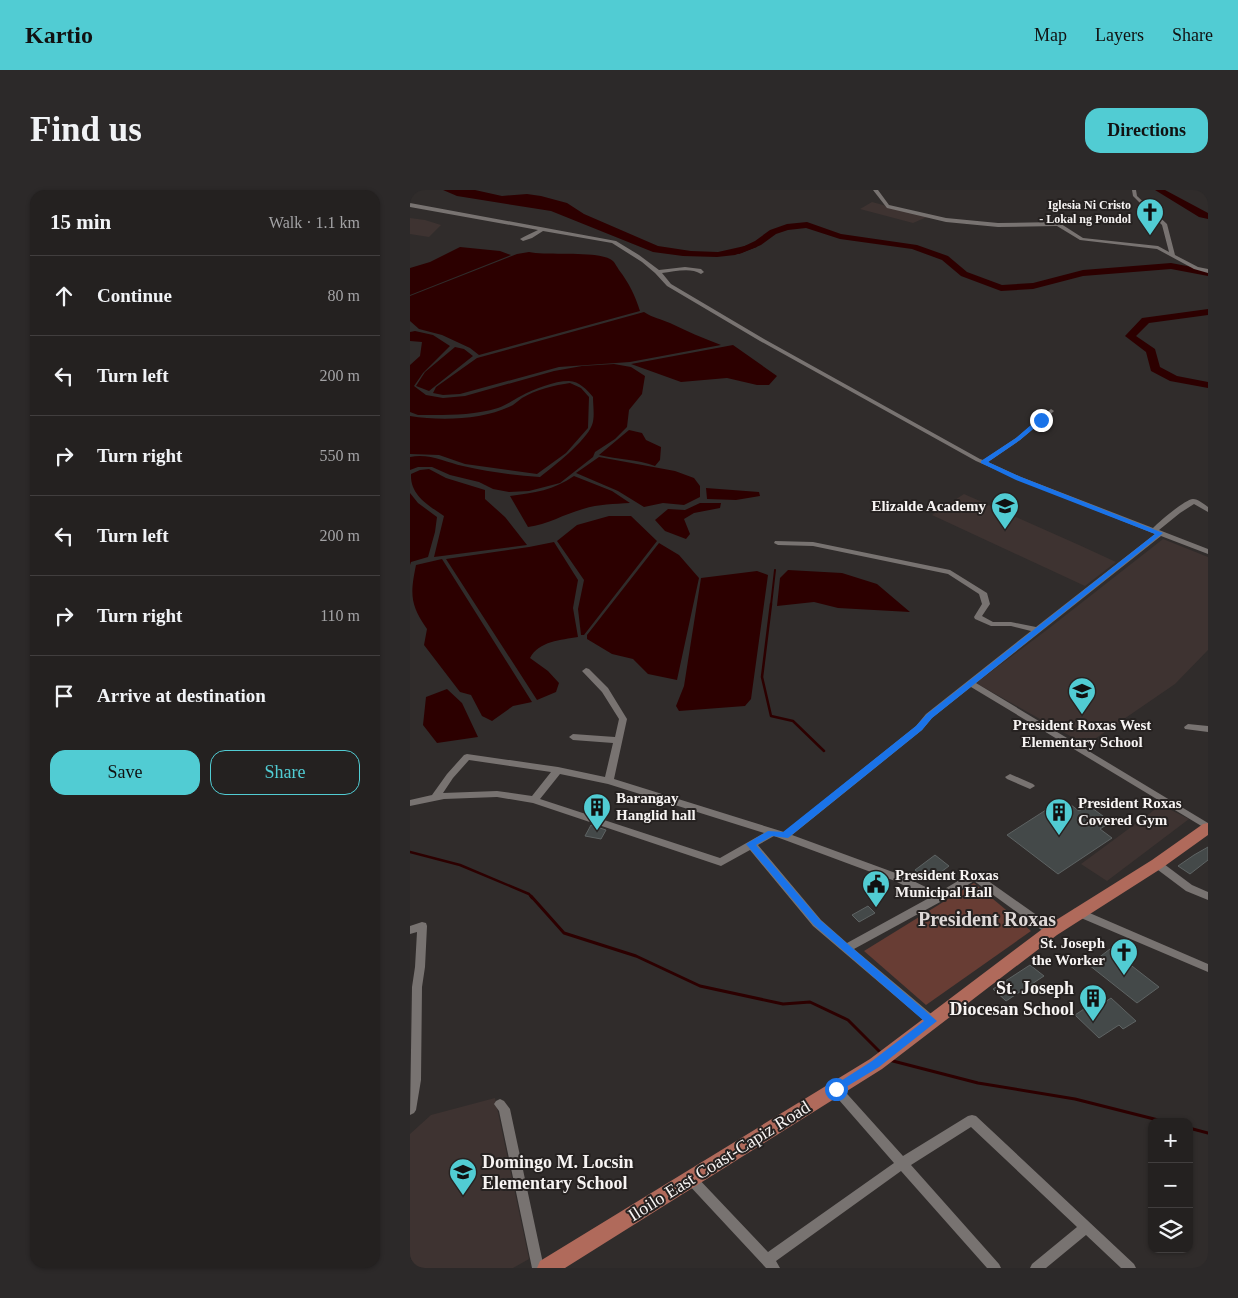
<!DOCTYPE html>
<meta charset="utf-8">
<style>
body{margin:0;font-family:"Times New Roman",serif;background:#2c2929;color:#f1f3f6}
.controls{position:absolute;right:15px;bottom:15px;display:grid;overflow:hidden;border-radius:10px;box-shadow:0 1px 4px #0004}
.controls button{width:45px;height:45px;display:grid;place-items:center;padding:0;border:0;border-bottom:1px solid #413e3e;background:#242120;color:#f1f3f6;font:25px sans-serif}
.stop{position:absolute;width:15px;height:15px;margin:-11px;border:4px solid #1a73e8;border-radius:50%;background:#fff}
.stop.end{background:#1a73e8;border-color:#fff;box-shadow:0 1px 5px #0008}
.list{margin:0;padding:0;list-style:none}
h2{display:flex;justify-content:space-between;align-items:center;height:65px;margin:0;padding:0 20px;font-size:21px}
h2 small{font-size:16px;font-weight:400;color:#a3a3a5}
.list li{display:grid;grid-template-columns:32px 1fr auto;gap:15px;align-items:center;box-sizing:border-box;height:80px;padding:0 20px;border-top:1px solid #413e3e}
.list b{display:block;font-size:19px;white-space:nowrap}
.list em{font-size:16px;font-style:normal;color:#a3a3a5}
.actions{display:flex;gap:10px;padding:15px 20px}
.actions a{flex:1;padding:11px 0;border:1px solid #51ccd3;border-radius:15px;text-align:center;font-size:18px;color:#51ccd3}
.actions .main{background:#51ccd3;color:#111}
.icon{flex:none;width:28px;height:28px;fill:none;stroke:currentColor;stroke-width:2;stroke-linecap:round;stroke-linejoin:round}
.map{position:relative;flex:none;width:798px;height:1078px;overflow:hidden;border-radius:15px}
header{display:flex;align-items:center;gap:30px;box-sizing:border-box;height:70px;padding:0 25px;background:#51ccd3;color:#111}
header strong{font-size:24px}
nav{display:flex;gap:28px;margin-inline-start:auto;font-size:18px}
.intro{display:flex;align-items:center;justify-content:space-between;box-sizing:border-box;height:120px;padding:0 30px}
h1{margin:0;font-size:35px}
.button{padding:12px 22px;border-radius:15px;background:#51ccd3;color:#111;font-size:18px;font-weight:700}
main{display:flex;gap:30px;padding:0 30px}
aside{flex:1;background:#242120;border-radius:15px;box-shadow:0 1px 4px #0004}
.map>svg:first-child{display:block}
</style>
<header>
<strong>Kartio</strong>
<nav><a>Map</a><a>Layers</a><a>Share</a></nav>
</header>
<div class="intro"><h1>Find us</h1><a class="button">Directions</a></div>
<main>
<aside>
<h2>15 min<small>Walk · 1.1 km</small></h2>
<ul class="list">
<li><svg class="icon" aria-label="ahead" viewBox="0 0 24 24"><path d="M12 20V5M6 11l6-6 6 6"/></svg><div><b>Continue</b></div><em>80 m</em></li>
<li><svg class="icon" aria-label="left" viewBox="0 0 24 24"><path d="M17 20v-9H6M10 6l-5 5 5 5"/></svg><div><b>Turn left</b></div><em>200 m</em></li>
<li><svg class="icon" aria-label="right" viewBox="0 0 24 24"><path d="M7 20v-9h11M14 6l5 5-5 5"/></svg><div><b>Turn right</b></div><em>550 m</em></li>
<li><svg class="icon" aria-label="left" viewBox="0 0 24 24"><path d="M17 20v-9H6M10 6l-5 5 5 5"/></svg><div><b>Turn left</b></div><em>200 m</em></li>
<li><svg class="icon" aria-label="right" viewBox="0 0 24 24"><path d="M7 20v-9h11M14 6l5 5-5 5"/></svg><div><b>Turn right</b></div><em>110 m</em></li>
<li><svg class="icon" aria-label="arrive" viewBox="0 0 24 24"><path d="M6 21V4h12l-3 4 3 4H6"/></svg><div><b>Arrive at destination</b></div></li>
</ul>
<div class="actions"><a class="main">Save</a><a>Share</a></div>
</aside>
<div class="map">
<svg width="798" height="1078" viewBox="0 0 798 1078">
<rect width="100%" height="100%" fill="#302c2b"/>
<path fill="#3e3331" d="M462,12L517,27L503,33L450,19Z
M0,28L15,30L31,35L19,47L0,44Z
M554,304L669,355L706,372L675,396L522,325Z
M753,349L798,367V460L765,494L676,555L566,493L638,439Z
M751,615L779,629L697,691L671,674Z
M85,908L119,1069L103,1078H0V944L21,925Z"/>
<path fill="#683d34" d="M564,693L621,741L516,815L454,761Z"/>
<path fill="#2c0000" d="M33,0H65L92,6L117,4L131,6L157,13L174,24L248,56L281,61L308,62L348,53L347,57L325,65L307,67L273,66L243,62L141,21L47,6Z
M50,57L90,61L101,65L0,105V78L20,72Z
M119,62C138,66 191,60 203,71C205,73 207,77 209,80C219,93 225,105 230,121L69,165L60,158L32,145L9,139L0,131V106L107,64Z
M234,122C243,128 251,129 260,133C276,141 293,148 311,155L220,172L149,177L50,204L33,205L23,203L26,197L67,168Z
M5,141L23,145L40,156L13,183L4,196L16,205L33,208L55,206L144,181L172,176L204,174L221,177L235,186L232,204L219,220L217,237L205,249L185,262L183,267L150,293L119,301L99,302L83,299L69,292L40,285L22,277H8L0,280V267C19,263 35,272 53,276C78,282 104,285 130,287C144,276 176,251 182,235C185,227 183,216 183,207C177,200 169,191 159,191C144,191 124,199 111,206C103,210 97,215 88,218C61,226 35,225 8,225L0,222V175L10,166L12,152L0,151V142Z
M323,155L367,186L359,195H347L317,188L271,192L221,174Z
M45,157L54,159L63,166L19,201L6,196L15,182Z
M160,193L171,198L179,207L178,238L156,263L127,284L55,274L29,265L0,264V226C32,231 73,230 103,215C106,213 109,210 112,208C125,200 145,195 160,193Z
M219,240L232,243L236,250L251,257L250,270L245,276C227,269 208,270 189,265Z
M189,267L265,281L284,288L290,296V307L274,315L253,313L234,317L208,301L166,283Z
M19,279L36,288L75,300V309L95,327L117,355L24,367L34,326C18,315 0,305 1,284L10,280Z
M164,286L202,301L220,313C204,314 189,314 173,319C154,324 137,335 118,337L100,306C124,303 144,300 164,286Z
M296,298L349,302L350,306L326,310L297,309Z
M0,303L8,313L27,327L25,342L18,367L1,372L0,375Z
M290,313H311L310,318L284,323L274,329L280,344L276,349L255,341L245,330L258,319L275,320Z
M199,326H221L247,351L174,445H171L168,419L174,390L147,351L167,335Z
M144,352L168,390L163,418L168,447C151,450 129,451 120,468L138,481L149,493L146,502L127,510L36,369L119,357Z
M249,353L269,365L289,388L267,490L238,484L223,469L202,464L177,449V445Z
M32,369L122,512L103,516L82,531L72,526L61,505L50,502L14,455L17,439C0,415 0,404 6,375Z
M378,380L432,383L467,394L500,422L428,418L404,412L367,416L370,388Z
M347,381L358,385L341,509L335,516L269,521L266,516L274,496L291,388Z
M37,499L52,513L68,547L27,553L13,535L16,507Z"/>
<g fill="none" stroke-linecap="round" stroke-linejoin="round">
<path stroke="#2c0000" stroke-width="2" d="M361,415L365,380"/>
<path stroke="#2c0000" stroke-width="2.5" d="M361,414L352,487L361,526L383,531L414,561
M0,662L50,675L119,704L122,708"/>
<path stroke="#2c0000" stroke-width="3" d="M121,706L154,743L226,766L290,796L373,814L400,812L438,830L471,863
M479,870L568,893L665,909L756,932
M779,938L798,943"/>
<path fill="#2c0000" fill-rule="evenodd" d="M745,0H755L798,23V29L789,27Z
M397,32L431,44L507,55L538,66L557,82L592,95L623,93L673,80L761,73L798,80V86L761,79L673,86L623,99L591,101L551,86L532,70L502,59L430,49L396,38L378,40L366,44L351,55L332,63L329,64L324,61L345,51L360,40L377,34Z
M798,119V125L739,133L726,146L745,159L750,177L767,186L798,192V198L760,191L741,181L736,162L715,146L732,128Z"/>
</g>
<path fill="#444949" stroke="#5e6363" d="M653,609L669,621L678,615L701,632L690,639L702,648L648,684L597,645Z
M181,635L196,640L191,649L175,646Z
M798,657V670L780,684L768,676L784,665Z
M525,665L539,676L519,691L505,680Z
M458,716L465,723L449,732L442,725Z
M700,759L749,797L727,813L679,775Z
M620,775L634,786L596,811L583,799Z
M701,808L726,831L713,839L709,835L689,848L665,825L677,817L681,821Z"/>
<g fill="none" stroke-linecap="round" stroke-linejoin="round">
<path fill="#787371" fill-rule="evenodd" d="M463,0H468L479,15L536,28L588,33L648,32L673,48L748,56L759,62L752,35L723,6L722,0H726L727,6L757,34L765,65L788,77L798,79V83L784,79L747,59L670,50L647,36L588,37L536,32L477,18Z
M0,13L206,51L229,65L249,80L275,77L291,79L294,82L291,84C280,77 264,82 252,83L261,94L354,149L570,269L573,270L606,248L641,219L644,221L643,222L610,250L578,272L611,287L743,338C750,331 774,310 783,309C788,309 794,314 798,317V322L784,314L770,323L749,340L798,359V364L751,346L566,493L798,633V640L561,497L522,528L512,540L382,645L491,685L528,703L561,683H567L645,738L646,741L645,744L641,745L637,744L564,691L532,711L444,759L526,828L527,831L526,834L522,835L518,834L403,736L340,660L311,676L123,613L87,607L34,609L0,616V610L22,605L37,584L54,565L57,564L148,577L195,587L203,553L163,550L159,547L163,544L205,547L209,529L192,502L172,481L176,478L179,479L198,498L217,529L204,589L374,642L506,536L516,524L621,441L601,436H581L565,429L564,427L572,414L569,404L538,384L403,356L368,355L364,353L365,351L403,352L540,380L577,403L580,414L572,426L583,432H601L626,437L745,344L607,289L566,271L350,151L257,96L245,83L232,72L202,53L133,41L122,48L113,51L110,49C115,46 122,43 128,40L0,17ZM59,570L141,582L122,606L87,601L33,603L43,588ZM150,584L198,594L354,643L310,668L130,609ZM364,646L485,691L519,708L437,753L411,730L348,655Z
M778,534L798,536V542L775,539L774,537Z
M600,584L623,594L625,596L620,599L597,589L595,587Z
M747,670L750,671L782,695L798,702V710L776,701L744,677L742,674L744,671Z
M668,718L798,774V782L664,725L663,722L664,719Z
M12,732L16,733L17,736L15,777L12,797L11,890L6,920L4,923L0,925L2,797L5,777L7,742L0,744V736Z
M426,894L430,896L493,966L558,926L562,925L566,926L724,1074L726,1078H711L676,1045L636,1078H620L622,1074L667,1037L561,937L501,975L589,1074L591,1078H577L491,981L366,1071L370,1078H356L277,993L275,989L277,985L281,984L285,985L358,1062L484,973L422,902L420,899L422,896Z
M90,909L94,911L100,919L134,1078H122L89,921L84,914L86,911Z"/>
<path fill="#b06a5b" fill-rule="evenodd" d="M798,633V645L752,678L647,745L472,879L155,1078H127L130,1071L460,869L635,737L742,670L793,634Z"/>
</g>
<path fill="#1a73e8" d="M629,228L634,230L610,250L578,272L611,287L753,343L522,528L512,540L378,648L362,646L346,655L410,730L527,831L469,877L426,903L423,902L421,899L423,896L462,871L514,831L404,735L336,654L358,641L373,642L506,536L517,524L745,344L606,290L571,273V271L606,248Z"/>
<defs>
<g id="church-pin" transform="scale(1.4375)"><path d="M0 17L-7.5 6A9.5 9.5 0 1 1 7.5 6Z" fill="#51ccd3" stroke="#262221"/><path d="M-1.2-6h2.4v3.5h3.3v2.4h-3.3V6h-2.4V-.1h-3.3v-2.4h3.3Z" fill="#111"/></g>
<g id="school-pin" transform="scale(1.4375)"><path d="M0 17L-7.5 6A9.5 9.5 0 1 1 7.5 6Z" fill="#51ccd3" stroke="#262221"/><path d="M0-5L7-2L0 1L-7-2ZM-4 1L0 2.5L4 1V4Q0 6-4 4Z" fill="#111"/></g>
<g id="building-pin" transform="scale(1.4375)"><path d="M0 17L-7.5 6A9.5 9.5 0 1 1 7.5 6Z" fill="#51ccd3" stroke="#262221"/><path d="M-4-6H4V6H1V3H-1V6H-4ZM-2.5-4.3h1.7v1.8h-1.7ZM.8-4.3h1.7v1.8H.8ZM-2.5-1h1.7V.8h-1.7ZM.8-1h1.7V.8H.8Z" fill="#111"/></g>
<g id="civic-pin" transform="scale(1.4375)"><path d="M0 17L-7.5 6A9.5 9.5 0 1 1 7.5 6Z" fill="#51ccd3" stroke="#262221"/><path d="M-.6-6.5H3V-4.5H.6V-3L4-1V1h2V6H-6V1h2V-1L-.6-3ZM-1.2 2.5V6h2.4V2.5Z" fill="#111"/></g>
</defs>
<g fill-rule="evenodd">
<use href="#church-pin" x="740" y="22"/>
<use href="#school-pin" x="595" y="316"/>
<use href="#school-pin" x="672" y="501"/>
<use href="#building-pin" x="187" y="617"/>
<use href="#building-pin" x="649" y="622"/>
<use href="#civic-pin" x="466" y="694"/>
<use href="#church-pin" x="714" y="762"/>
<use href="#building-pin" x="683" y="808"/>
<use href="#school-pin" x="53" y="982"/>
</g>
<g text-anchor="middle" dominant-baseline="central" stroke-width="4" stroke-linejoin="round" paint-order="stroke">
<g font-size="12" font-weight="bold" fill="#f7f4f3" stroke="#262221" text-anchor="end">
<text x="721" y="15">Iglesia Ni Cristo<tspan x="721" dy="14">- Lokal ng Pondol</tspan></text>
</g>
<g font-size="15" font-weight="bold" fill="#f7f4f3" stroke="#262221" text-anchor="start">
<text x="576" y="316" text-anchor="end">Elizalde Academy</text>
<text x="672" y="535" text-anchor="middle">President Roxas West<tspan x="672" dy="17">Elementary School</tspan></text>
<text x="206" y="608">Barangay<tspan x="206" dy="17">Hanglid hall</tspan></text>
<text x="668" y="613">President Roxas<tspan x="668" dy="17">Covered Gym</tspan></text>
<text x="485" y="685">President Roxas<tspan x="485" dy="17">Municipal Hall</tspan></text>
<text x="695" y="753" text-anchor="end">St. Joseph<tspan x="695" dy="17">the Worker</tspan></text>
</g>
<g font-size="18" font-weight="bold" fill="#f7f4f3" stroke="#262221" text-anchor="end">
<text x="664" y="798">St. Joseph<tspan x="664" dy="21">Diocesan School</tspan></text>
<text x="72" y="972" text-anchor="start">Domingo M. Locsin<tspan x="72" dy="21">Elementary School</tspan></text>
</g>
<g font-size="18" fill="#f7f4f3" stroke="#262221">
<text transform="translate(309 971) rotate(-32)">Iloilo East Coast-Capiz Road</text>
</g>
<g font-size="20" font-weight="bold" fill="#ded8d7" stroke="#262221">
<text x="577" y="729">President Roxas</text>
</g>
</g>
</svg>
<div class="controls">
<button>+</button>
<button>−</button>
<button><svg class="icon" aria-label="layers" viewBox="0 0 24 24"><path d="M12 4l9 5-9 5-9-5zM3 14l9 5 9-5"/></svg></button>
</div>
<div class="stop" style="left:426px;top:899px"></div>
<div class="stop end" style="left:631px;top:230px"></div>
</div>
</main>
